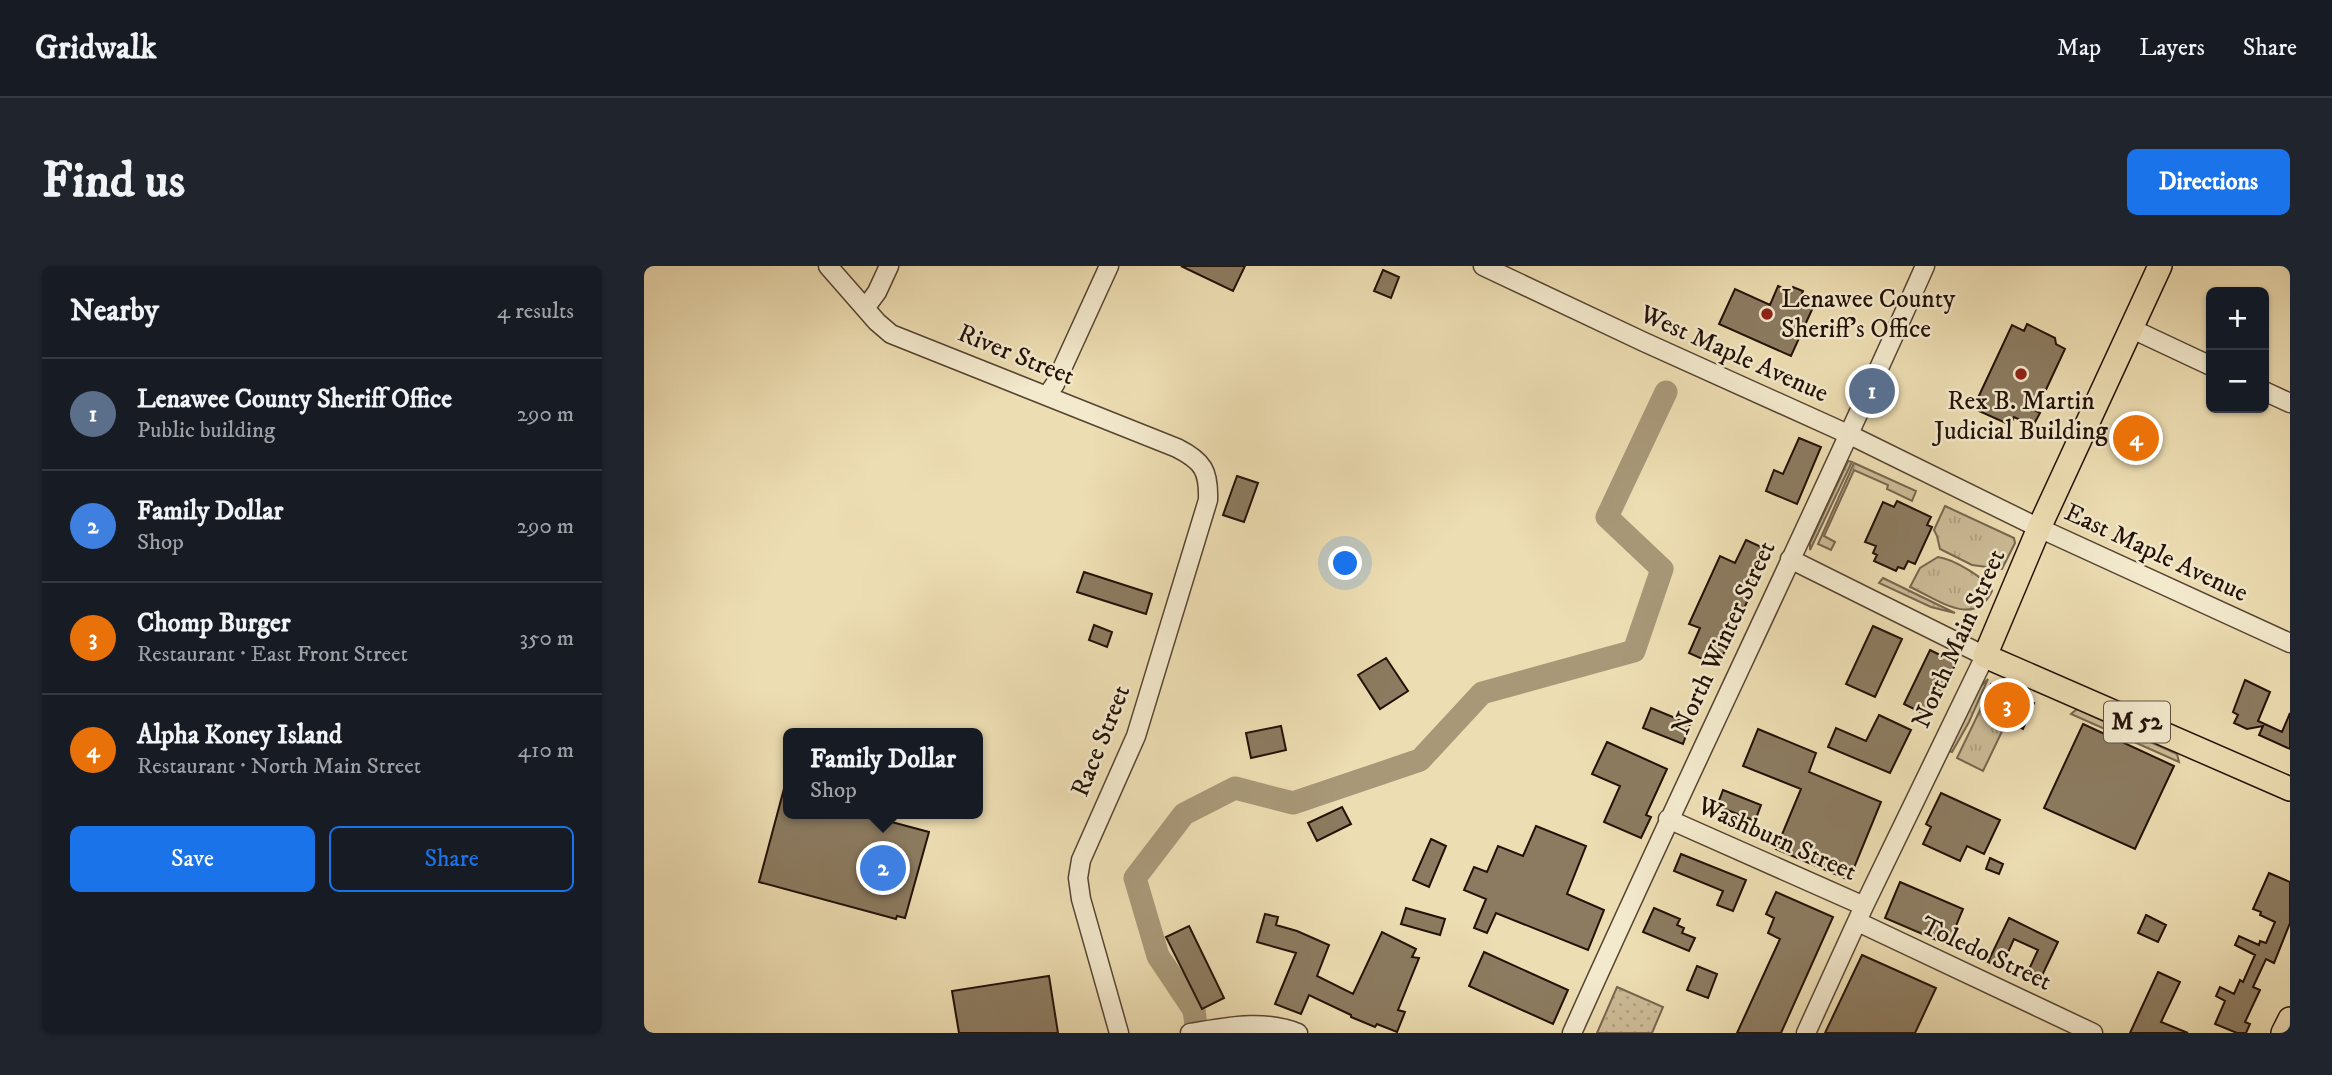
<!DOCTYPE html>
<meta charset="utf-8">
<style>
body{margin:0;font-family:"IM FELL DW Pica",serif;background:#20242c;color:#f1f3f6}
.controls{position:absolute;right:21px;top:21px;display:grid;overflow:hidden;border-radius:10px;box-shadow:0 2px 5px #0004}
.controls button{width:63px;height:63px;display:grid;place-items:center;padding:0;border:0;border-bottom:2px solid #363941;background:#171b24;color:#f1f3f6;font:35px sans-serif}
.you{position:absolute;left:702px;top:298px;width:24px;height:24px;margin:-18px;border:5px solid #fff;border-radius:50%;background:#1a73e8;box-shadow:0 0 0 10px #1a73e833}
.badge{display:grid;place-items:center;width:46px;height:46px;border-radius:50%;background:#1a73e8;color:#fff;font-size:23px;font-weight:700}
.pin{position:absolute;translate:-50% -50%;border:4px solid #fff;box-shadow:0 2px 7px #0006}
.popup{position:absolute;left:139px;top:462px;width:200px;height:91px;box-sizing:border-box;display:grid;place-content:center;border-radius:10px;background:#171b24;filter:drop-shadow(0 2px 5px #0005);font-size:23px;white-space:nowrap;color:#9ea1a6}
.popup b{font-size:26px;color:#f1f3f6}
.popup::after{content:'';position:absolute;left:50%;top:100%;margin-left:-14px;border:14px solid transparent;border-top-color:#171b24}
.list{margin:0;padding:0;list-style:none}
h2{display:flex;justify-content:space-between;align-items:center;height:91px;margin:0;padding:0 28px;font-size:30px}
h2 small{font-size:23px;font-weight:400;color:#9ea1a6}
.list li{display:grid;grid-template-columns:46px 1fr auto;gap:21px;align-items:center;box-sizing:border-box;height:112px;padding:0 28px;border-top:2px solid #363941}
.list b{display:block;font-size:26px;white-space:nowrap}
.list p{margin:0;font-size:23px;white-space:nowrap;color:#9ea1a6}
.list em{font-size:23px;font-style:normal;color:#9ea1a6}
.actions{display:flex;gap:14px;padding:21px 28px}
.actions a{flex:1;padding:16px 0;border:2px solid #1a73e8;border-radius:10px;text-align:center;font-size:24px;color:#1a73e8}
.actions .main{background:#1a73e8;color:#fff}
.map{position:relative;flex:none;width:1646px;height:767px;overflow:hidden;border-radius:10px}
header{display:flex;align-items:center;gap:42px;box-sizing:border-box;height:98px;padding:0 35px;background:#171b24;border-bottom:2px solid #363941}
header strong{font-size:33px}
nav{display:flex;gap:38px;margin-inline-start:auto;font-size:24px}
.intro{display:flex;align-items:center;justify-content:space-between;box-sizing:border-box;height:168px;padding:0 42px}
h1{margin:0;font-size:49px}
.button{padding:18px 32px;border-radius:10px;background:#1a73e8;color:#fff;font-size:24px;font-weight:700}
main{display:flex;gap:42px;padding:0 42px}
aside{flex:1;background:#171b24;border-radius:10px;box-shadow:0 2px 5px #0004}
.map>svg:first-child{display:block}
</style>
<header>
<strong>Gridwalk</strong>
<nav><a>Map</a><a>Layers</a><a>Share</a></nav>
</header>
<div class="intro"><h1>Find us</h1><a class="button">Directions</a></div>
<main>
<aside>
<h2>Nearby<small>4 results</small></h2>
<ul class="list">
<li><span class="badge" style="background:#5c6f8a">1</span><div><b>Lenawee County Sheriff Office</b><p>Public building</p></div><em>290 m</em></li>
<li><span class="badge" style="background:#3f7fe0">2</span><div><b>Family Dollar</b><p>Shop</p></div><em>290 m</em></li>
<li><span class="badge" style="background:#e8710a">3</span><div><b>Chomp Burger</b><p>Restaurant · East Front Street</p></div><em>350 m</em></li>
<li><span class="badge" style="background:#e8710a">4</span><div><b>Alpha Koney Island</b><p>Restaurant · North Main Street</p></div><em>410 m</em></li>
</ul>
<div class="actions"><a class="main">Save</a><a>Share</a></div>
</aside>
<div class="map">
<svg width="1646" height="767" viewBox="0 0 1646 767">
<defs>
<pattern id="grass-tufts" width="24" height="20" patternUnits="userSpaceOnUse" patternTransform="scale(1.75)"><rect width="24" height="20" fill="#cbba95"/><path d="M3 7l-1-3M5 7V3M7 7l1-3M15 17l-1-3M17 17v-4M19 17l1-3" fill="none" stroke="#ae9f7f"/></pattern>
<pattern id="park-dots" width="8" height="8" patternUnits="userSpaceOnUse" patternTransform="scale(1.75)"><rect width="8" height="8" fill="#cbba95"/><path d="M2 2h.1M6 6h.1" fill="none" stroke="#ae9f7f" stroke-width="1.8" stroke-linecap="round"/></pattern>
</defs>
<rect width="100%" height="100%" fill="#edddb2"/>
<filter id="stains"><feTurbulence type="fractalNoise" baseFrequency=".00286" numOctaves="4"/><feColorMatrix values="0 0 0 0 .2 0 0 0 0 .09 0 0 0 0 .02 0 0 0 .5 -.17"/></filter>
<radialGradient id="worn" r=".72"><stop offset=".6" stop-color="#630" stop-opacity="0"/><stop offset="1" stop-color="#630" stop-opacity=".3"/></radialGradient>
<path fill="url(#grass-tufts)" stroke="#77664e" stroke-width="2" d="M1204,195L1208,196L1166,284V277Z
M1210,197L1272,225L1268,235L1243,223L1244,219L1210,204L1180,270L1191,276L1187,284L1174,278Z
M1301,240L1370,272L1371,277L1358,303L1328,299L1296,283L1293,270L1290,264Z
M1294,291C1309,293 1342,312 1348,325C1330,363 1293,333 1266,321L1276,302Z
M1239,312L1311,347L1287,341L1235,317Z
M1344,413L1325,456L1308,486L1305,485L1335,422Z
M1337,442L1363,455L1339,505L1313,492Z
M1433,443L1533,488L1535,496L1427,448Z"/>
<path fill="url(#park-dots)" stroke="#77664e" stroke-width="2" d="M973,721L1019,741L1008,767H953Z"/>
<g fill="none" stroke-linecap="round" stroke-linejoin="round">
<path stroke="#a89878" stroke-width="23" d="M553,767L550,744L514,690L491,612L540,548L591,522L649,537L776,494L838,427L990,385L1018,303L963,251L1022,126"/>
</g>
<path fill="#8c7b60" stroke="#231107" stroke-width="2" d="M537,0H601L589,25Z
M739,4L755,11L747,32L730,25Z
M1134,20L1147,26L1149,21L1159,25L1157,30L1171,37L1147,90L1075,58L1091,23L1126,39Z
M1383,58L1411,72L1412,78L1421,83L1392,145L1396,147L1390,158L1387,159L1370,151L1366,159L1335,145L1339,136L1333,134L1368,59L1380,65Z
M1484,153L1512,166L1501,190L1471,178Z
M1155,172L1177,181L1153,238L1122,225L1130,204L1139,208Z
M593,210L614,217L600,256L579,249Z
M1253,235L1287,251L1283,259L1288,261L1271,298L1264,295L1260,303L1254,301L1252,305L1230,295L1233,289L1229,287L1232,280L1221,276L1239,236L1250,241Z
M1102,274L1126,285L1074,400L1045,387L1056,362L1045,358L1076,290L1091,297Z
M440,306L508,328L502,348L433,326Z
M450,359L468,366L463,381L445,374Z
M1229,360L1258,373L1231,431L1202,418Z
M1286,384L1312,397L1286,451L1260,438Z
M742,392L764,425L736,443L714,409Z
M1601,414L1626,426L1614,455L1638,466L1646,447V483L1615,469L1619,460L1603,463L1590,457L1594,449L1589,446Z
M1347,418L1390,437L1379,463L1337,442Z
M1007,442L1046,458L1039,478L999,462Z
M1235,449L1267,464L1246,507L1184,481L1192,462L1222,475Z
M1439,458L1530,500L1491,583L1400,542Z
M637,460L642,484L607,492L602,467Z
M1114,463L1172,487L1165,506L1237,536L1205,614L1132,583L1157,523L1099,500Z
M963,476L1023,503L1002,549L1007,551L997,572L960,556L976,520L948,508Z
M141,519H144V548H218L285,566L261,652L253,650L252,653L115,616Z
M1079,524L1117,539L1111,555L1073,540Z
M1297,527L1356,554L1340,588L1323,580L1316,595L1279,578L1287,561L1282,558Z
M698,541L707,558L673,575L664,557Z
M892,560L942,580L923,628L960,644L944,684L852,647L843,667L830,662L842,633L820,624L830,601L843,606L854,580L879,590Z
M787,573L802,580L785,621L769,614Z
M1037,588L1102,614L1089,645L1073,639L1079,625L1030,605Z
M1346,592L1359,598L1355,608L1342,603Z
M1625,607L1646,616V657L1630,697L1622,693L1609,721L1616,724L1601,756L1606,758L1602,767H1593L1571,758L1581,735L1572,730L1576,721L1590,728L1596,714L1599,716L1611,689L1591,679L1595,670L1615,679L1616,675L1622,677L1631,656L1616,649L1617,646L1609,643Z
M1256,616L1319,643L1304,679L1241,652Z
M1132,626L1189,651L1137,767H1093L1136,673L1124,667L1130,652L1122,648Z
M762,642L801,653L796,669L757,658Z
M1010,642L1036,653L1033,659L1040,662L1038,667L1051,672L1045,685L999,666Z
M621,648L634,651L632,659L653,665L685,679L673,710L709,728L738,666L772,683L768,691L775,692L754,744L761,746L753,766L733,758L731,761L707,751V749L665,729L657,748L631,738L652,687L613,676Z
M1502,649L1522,659L1514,676L1494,667Z
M1365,652L1414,676L1394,718L1381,712L1394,684L1370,673L1357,702L1344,696Z
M545,660L580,732L558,743L522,671Z
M840,686L924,724L909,758L825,720Z
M1218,689L1292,722L1271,767H1181Z
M1053,700L1073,708L1064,732L1043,724Z
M1514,706L1536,716L1517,756L1544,767H1486Z
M405,710L414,767H315L308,725Z"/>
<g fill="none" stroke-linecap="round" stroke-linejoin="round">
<g stroke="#564432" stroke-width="21">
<path id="minor" d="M184,0L233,56L247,68L533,182C559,195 565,205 564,234L492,470L437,594L434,612L437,633L475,767
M839,0L1000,76L1206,169L1395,262L1646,377
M222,41L233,26L245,0
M1486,62L1567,100
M1620,125L1646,137
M403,130L411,118L465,0
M1146,293L1341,390L1220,640L1162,767
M1024,553L1220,640
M1214,656L1449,767
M546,767C583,761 619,753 654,767
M928,767C1043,510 1167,257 1281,0"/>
</g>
<g stroke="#231107" stroke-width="26">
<path id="major" d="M1516,0L1395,262L1341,390L1646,523
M1639,767L1646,753"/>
</g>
<use href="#minor" stroke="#f3e9cd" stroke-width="18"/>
<use href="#major" stroke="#edddb2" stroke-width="23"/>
</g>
<g fill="#8f2418" stroke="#f3e9cd" stroke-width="2.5">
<circle cx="1123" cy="48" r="7"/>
<circle cx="1377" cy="108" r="7"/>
</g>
<g text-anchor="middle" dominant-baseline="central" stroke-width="5" stroke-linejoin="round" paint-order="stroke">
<rect fill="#f3e9cd" stroke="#615242" stroke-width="2" x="1460" y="435.5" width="66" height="41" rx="5"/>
<g font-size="24" font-weight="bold" fill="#231107">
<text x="1493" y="456">M 52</text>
</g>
<g font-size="26" fill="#231107" stroke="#f3e9cd" text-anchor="start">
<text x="1137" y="33">Lenawee County<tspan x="1137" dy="30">Sheriff's Office</tspan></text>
<text x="1377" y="135" text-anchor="middle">Rex B. Martin<tspan x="1377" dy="30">Judicial Building</tspan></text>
</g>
<g font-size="26" fill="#231107" stroke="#f3e9cd">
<text transform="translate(1090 88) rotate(24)">West Maple Avenue</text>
<text transform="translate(372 89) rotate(22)">River Street</text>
<text transform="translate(1512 287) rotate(25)">East Maple Avenue</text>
<text transform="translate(1080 372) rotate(-65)">North Winter Street</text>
<text transform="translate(1315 373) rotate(-66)">North Main Street</text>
<text transform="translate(457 475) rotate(-68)">Race Street</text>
<text transform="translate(1133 573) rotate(24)">Washburn Street</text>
<text transform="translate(1342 688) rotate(25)">Toledo Street</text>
</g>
</g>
<rect width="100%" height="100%" filter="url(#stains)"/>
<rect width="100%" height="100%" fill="url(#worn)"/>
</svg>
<div class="controls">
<button>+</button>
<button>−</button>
</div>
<div class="you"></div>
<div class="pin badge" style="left:1228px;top:125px;background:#5c6f8a">1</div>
<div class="pin badge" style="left:239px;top:602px;background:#3f7fe0">2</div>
<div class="popup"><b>Family Dollar</b>Shop</div>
<div class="pin badge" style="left:1363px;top:439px;background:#e8710a">3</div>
<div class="pin badge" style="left:1492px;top:172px;background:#e8710a">4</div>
</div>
</main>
